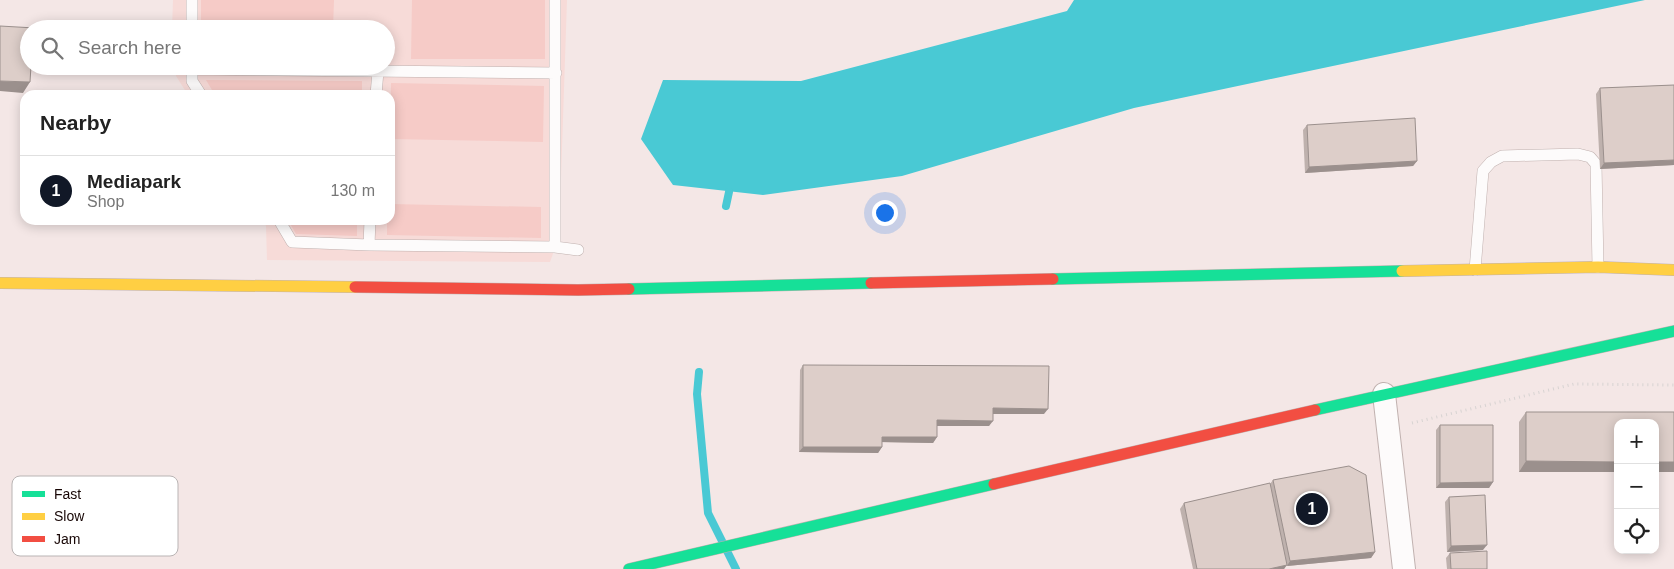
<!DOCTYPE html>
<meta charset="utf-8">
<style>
body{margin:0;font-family:Helvetica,sans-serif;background:#f6f6f6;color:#222}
.controls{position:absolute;right:15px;bottom:15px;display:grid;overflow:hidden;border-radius:10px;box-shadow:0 2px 12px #0003}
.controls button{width:45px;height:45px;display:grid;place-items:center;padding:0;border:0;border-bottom:1px solid #e0e0e0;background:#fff;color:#222;font:25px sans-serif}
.you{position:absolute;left:884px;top:212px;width:18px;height:18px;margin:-12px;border:4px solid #fff;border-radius:50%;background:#1a73e8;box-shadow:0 0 0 8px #1a73e833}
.badge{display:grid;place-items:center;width:32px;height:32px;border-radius:50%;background:#111827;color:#fff;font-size:16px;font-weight:700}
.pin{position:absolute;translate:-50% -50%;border:2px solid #fff;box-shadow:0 1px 5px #0006}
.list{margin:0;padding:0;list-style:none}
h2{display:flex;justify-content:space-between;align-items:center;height:65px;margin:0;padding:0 20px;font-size:21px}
h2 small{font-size:16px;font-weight:400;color:#767676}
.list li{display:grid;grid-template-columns:32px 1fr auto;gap:15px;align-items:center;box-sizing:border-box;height:70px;padding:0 20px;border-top:1px solid #e0e0e0}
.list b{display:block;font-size:19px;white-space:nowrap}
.list p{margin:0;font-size:16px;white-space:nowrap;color:#767676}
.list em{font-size:16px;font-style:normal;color:#767676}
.icon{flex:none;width:28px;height:28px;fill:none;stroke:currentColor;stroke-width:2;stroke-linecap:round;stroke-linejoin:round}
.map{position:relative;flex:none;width:1674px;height:569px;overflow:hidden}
.search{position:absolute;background:#fff;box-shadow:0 2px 12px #0003;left:20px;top:20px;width:375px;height:55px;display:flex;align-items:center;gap:12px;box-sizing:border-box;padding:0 18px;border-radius:28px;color:#767676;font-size:19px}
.panel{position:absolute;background:#fff;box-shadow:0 2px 12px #0003;left:20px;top:90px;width:375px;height:135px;border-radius:15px}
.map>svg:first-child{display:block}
</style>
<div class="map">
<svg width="1674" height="569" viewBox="0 0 1674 569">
<rect width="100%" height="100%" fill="#f4e7e6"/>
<path fill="#f7dbd8" d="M173,0H567L559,237L550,262L267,260L266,226L263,220H390V95H188L176,76L175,66H386V29H172Z"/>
<path fill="#f6cbc7" d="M201,0H334L333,29H201Z
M412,0H545V59H411Z
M206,80L362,81V95H215Z
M391,83L544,86L543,142L390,139Z
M390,204L541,207V238L387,235V220H390Z
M288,220H357V236L296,234Z"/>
<path fill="#49c9d4" d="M1074,0H1645L1134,108L902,176L763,195L673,185L641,139L663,80L801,81L1067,11Z"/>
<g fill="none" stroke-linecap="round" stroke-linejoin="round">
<path stroke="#49c9d4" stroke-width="8" d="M726,206L729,192
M699,372L697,394L708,513L736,569"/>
<g stroke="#c0b1af" stroke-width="12">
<path id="lane" d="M192,0V29
M555,0V247
M192,66V81L201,95
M192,69L556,73
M376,95L378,71
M279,220L292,242L369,245L555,247L578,250
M369,245L370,220
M1475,270L1483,171L1491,162L1502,156L1578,154L1590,157L1596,164L1598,267"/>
</g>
<g stroke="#c0b1af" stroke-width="24">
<path id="street" d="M1384,394L1404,569"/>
</g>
<g stroke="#c0b1af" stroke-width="12">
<path id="fast" d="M1053,279L1402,271
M629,289L871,283
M1315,410L1674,331
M629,569L994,484"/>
</g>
<g stroke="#c0b1af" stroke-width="12">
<path id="slow" d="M1402,271L1598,267L1674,270
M0,283L355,287"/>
</g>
<g stroke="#c0b1af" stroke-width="12">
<path id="jam" d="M871,283L1053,279
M355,287L578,290L629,289
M994,484L1315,410"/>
</g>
<path stroke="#d7d3d2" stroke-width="3" stroke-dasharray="1 4" stroke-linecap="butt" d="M1412,423L1574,384L1674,385"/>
<use href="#lane" stroke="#fdfbfb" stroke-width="11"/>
<use href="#street" stroke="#fdfbfb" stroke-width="22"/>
<use href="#fast" stroke="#16e098" stroke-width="11"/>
<use href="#slow" stroke="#ffcf43" stroke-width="11"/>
<use href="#jam" stroke="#f24e42" stroke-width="11"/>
</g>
<path fill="#beb1ad" d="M1674,85V165L1600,169L1596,94L1600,88Z
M1307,125L1417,161L1413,166L1305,173L1303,130Z
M803,365L1044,414H993L989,426H937V437L933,443L882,442V447L878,453L799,452L800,370Z
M1526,412H1674V472H1519V422Z
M1440,425L1493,482L1489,488H1436V430Z
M1273,480L1375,552L1371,558L1287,566L1286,565L1284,569H1193L1180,509L1184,503L1270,484Z
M1449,497L1483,550L1447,552L1445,502Z
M1450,553L1487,569H1447L1446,558Z"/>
<path fill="#9b908d" d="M0,81L30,82L23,93L0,91Z
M1674,160V165L1600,169L1604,163Z
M1417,161L1413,166L1305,173L1309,167Z
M993,408L1048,409L1044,414H989Z
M937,420L993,421L989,426H933Z
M882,437H937L933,443L878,442Z
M803,447H882L878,453L799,452Z
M1526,461L1618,462V472H1519Z
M1655,462H1674V472H1655Z
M1493,482L1489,488H1436L1440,483Z
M1487,545L1483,550L1447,552L1451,546Z
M1375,552L1371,558L1287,566L1290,561Z
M1287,565L1284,569H1269Z"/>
<path fill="#ddcec9" stroke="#9b908d" d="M0,26L35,28L29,29V66H31L30,82L0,81Z
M1674,85V160L1604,163L1600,88Z
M1415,118L1417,161L1309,167L1307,125Z
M803,365L1049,366L1048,409L993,408V421L937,420V437H882V447H803Z
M1526,412H1674V462H1655V423H1618V462L1526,461Z
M1440,425H1493V482L1440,483Z
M1349,466L1366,475L1375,552L1290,561L1273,480Z
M1270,483L1287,565L1269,569H1197L1184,503Z
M1485,495L1487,545L1451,546L1449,497Z
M1487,551V569H1451L1450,553Z"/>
<rect x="12" y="476" width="166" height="80" rx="8" fill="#fff" stroke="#b9b4b4" stroke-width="1"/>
<rect x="22" y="491" width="23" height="6" fill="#16e098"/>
<rect x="22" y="513" width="23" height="7" fill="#ffcf43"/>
<rect x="22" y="536" width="23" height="6" fill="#f24e42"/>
<g font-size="14" fill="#170605">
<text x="54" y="499">Fast</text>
<text x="54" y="521">Slow</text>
<text x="54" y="544">Jam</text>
</g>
</svg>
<div class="controls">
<button>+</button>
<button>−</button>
<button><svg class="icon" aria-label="locate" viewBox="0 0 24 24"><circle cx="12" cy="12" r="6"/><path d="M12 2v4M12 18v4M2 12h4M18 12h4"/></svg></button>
</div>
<div class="you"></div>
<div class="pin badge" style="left:1312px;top:509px">1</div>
<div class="search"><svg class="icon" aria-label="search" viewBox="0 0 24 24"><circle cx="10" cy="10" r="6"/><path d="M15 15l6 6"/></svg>Search here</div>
<section class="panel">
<h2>Nearby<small></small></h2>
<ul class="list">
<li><span class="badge">1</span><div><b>Mediapark</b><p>Shop</p></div><em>130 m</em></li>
</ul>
</section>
</div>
